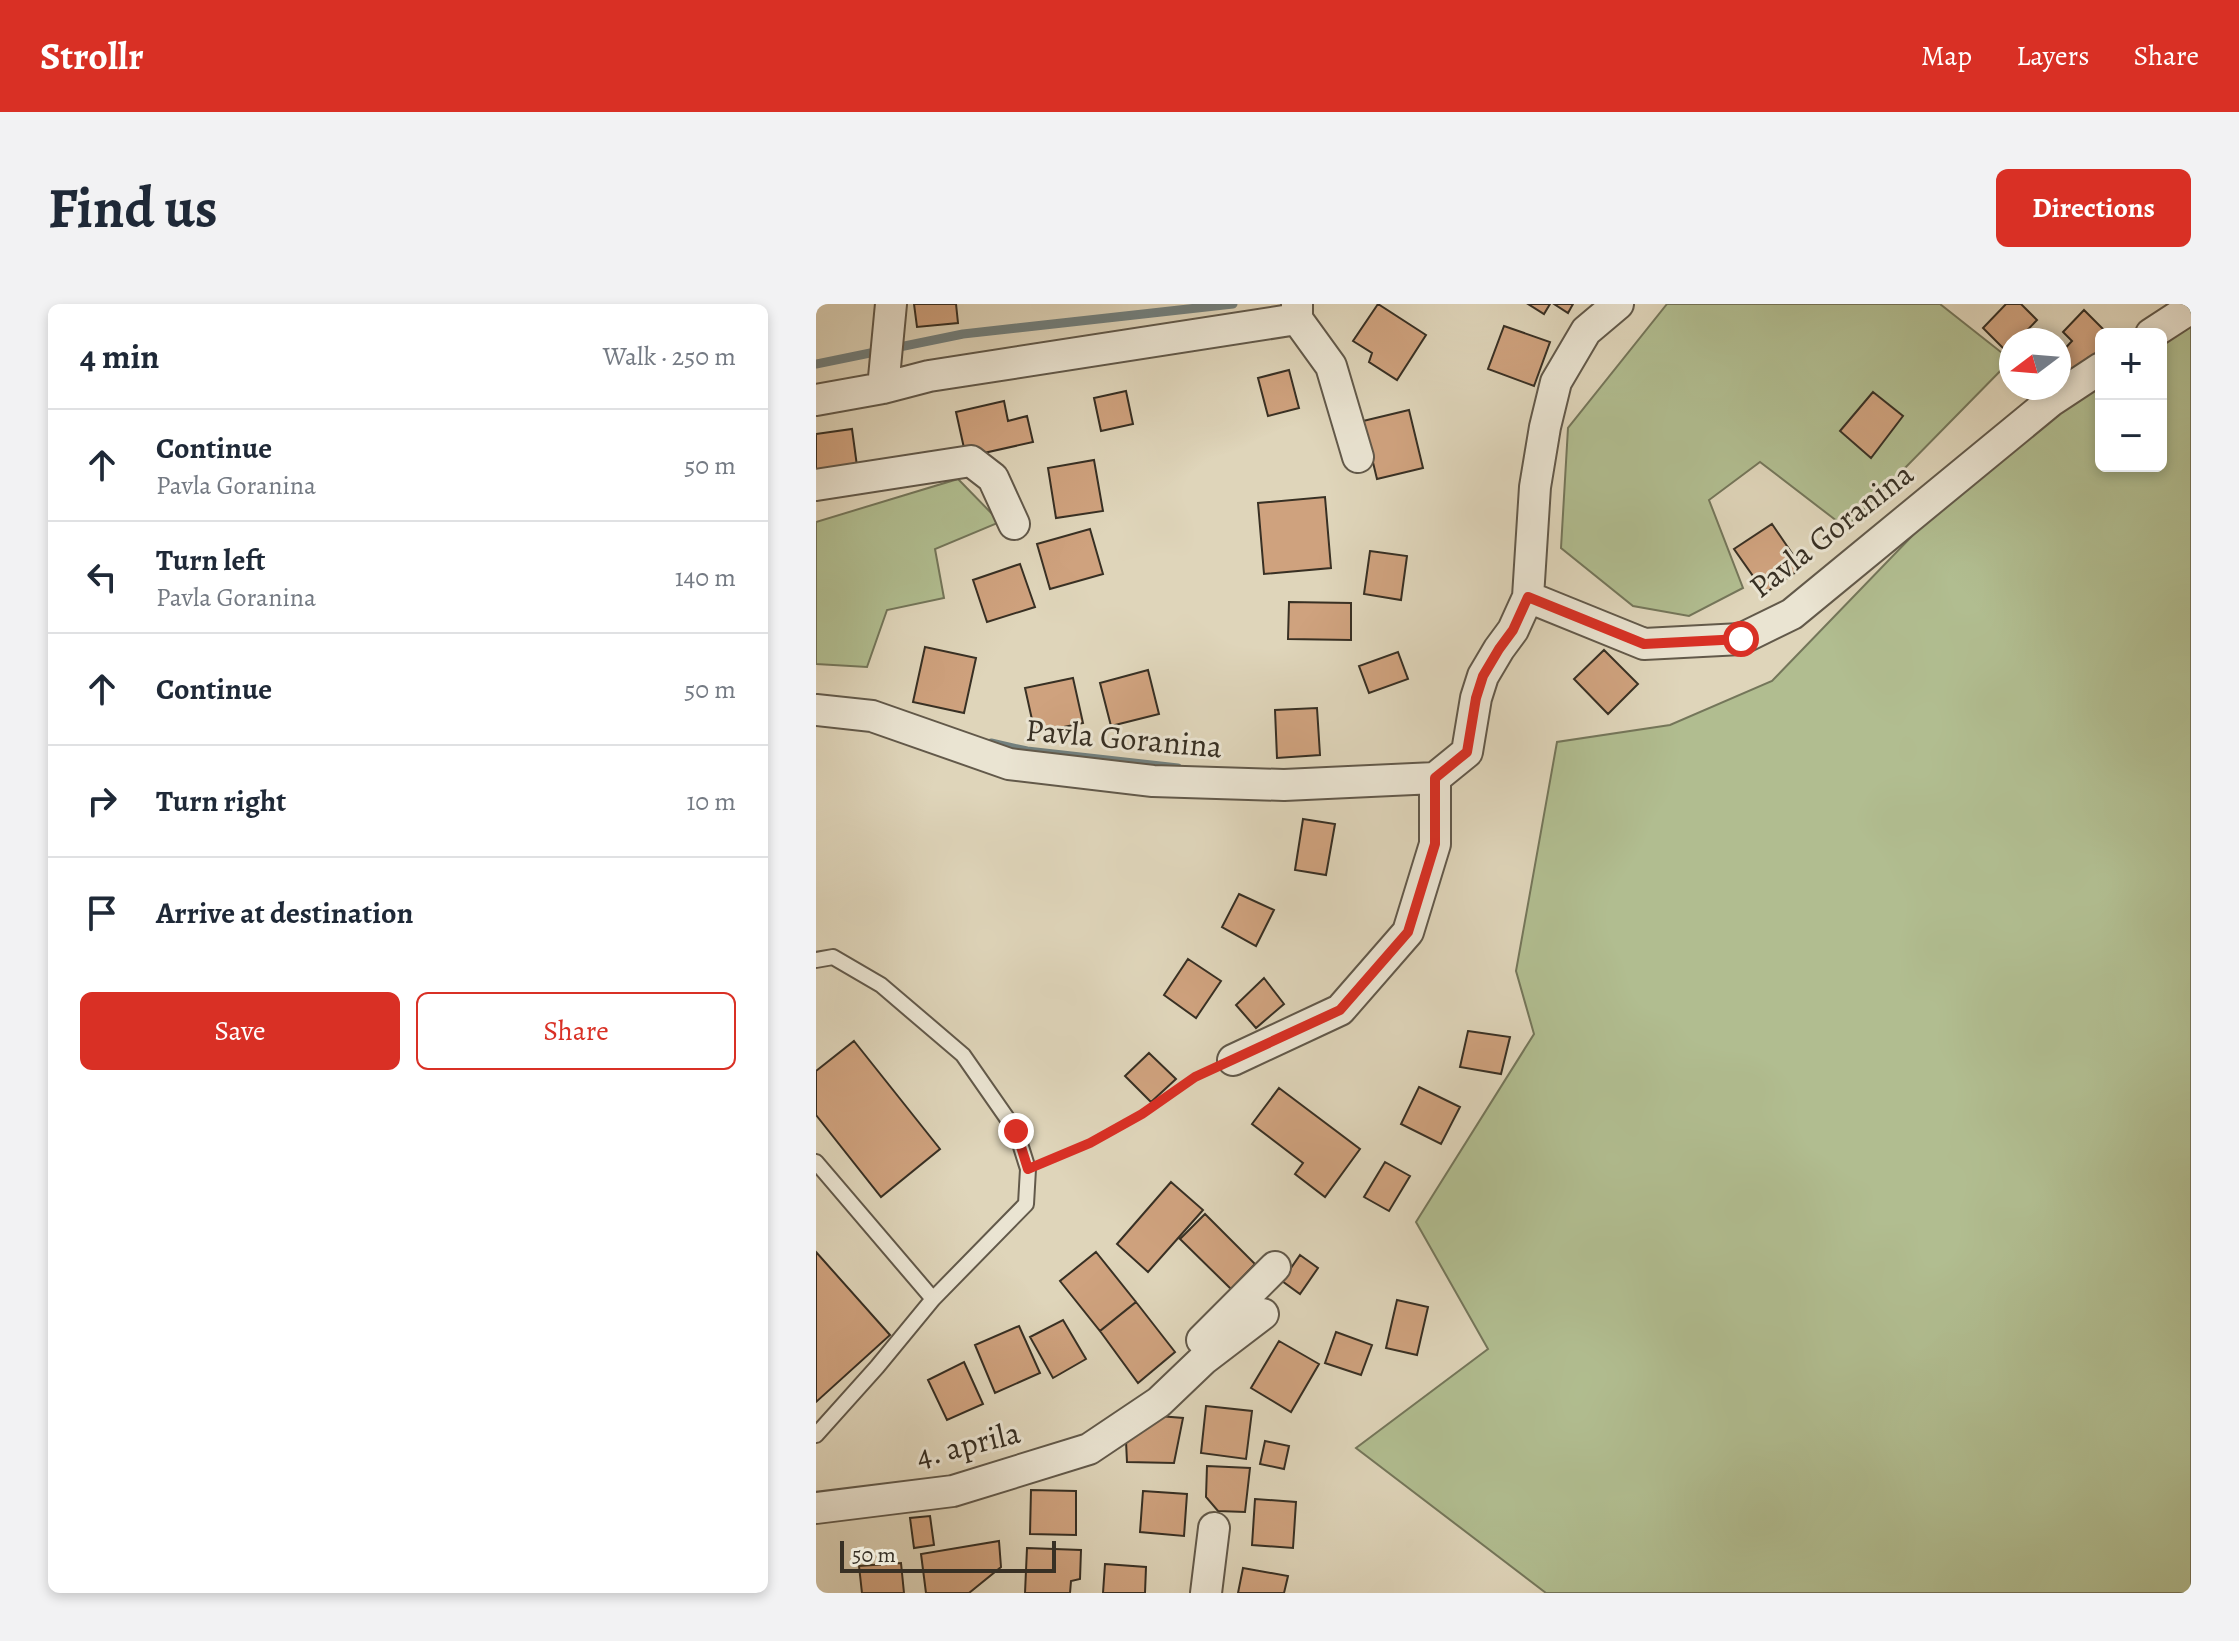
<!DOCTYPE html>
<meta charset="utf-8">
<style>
body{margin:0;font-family:Alegreya,serif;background:#f2f2f3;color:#1f2937}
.controls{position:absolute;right:24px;top:24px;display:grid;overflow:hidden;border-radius:12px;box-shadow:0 4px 12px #0003}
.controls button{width:72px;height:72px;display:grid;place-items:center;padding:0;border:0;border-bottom:2px solid #e0e1e3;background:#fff;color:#1f2937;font:40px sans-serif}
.compass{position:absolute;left:1183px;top:24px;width:72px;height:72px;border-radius:50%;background:#fff;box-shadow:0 4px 12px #0003;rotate:254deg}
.scale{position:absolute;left:24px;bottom:20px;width:216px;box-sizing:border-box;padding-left:8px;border:4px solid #383024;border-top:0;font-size:22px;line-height:28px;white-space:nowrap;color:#383024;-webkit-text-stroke:6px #eae4d2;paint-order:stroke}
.stop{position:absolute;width:24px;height:24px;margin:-18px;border:6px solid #d93025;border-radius:50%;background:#fff}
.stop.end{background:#d93025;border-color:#fff;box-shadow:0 2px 8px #0008}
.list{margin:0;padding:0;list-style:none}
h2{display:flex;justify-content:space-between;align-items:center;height:104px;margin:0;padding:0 32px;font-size:34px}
h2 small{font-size:26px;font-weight:400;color:#747a83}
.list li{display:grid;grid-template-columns:52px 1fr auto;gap:24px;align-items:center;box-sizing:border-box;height:112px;padding:0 32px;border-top:2px solid #e0e1e3}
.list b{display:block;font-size:30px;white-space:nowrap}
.list p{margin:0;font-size:26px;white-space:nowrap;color:#747a83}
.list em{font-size:26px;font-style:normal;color:#747a83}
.actions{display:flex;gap:16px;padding:24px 32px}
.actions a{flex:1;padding:18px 0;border:2px solid #d93025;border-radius:12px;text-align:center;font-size:28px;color:#d93025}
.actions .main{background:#d93025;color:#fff}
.icon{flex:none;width:44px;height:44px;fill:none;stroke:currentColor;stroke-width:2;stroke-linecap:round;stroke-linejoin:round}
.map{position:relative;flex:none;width:1375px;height:1289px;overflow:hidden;border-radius:12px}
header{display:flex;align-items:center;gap:48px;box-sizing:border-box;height:112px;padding:0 40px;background:#d93025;color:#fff}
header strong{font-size:38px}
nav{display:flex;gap:44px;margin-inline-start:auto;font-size:28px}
.intro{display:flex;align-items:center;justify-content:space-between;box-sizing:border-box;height:192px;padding:0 48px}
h1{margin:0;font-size:56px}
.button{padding:20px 36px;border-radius:12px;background:#d93025;color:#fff;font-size:28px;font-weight:700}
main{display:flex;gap:48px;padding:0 48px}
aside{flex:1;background:#fff;border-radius:12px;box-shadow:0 4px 12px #0003}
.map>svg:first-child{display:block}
</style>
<header>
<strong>Strollr</strong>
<nav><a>Map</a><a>Layers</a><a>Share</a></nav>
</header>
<div class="intro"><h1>Find us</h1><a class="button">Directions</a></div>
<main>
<aside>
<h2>4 min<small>Walk · 250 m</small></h2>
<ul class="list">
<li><svg class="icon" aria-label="ahead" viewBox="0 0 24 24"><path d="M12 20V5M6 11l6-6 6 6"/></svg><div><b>Continue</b><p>Pavla Goranina</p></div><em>50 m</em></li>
<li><svg class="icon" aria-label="left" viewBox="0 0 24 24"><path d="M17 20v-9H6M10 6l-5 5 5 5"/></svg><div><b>Turn left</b><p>Pavla Goranina</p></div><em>140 m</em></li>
<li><svg class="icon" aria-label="ahead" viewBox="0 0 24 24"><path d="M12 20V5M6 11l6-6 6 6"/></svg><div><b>Continue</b></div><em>50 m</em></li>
<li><svg class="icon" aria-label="right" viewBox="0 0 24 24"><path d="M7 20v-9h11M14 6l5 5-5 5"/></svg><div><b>Turn right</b></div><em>10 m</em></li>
<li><svg class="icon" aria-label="arrive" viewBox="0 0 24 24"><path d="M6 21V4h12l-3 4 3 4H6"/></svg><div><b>Arrive at destination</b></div></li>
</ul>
<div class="actions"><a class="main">Save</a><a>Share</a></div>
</aside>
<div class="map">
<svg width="1375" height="1289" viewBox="0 0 1375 1289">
<rect width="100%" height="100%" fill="#dfd5ba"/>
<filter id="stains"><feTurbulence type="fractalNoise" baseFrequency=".0025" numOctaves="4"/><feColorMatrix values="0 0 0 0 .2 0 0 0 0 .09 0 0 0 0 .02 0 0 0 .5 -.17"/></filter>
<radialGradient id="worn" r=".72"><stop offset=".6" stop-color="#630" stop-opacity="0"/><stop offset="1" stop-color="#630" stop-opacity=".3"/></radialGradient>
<path fill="#b1bd90" stroke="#74765a" stroke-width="2" d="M851,0H1124L1195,56L1030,224L944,158L893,196L927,284L873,312L817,302L745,244L752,124Z
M1375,0V1289H730L540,1144L672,1045L600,918L718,730L700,667L741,438L854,421L956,377L1156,170L1285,70V162H1345V30Z
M142,175L184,218L119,245L128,294L71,306L51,363L0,360V218Z"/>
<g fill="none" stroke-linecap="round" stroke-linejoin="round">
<path stroke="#72807e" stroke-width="9" d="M0,60L147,30L417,0
M175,439L211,447L362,464"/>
</g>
<path fill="#cfa27e" stroke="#383024" stroke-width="2" d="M98,0H140L142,19L101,23Z
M562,0L610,31L581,76L553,58L556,49L537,37Z
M712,0H734L728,10Z
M738,0H757L752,9Z
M1190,0H1205L1221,16L1202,36H1195V43L1191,48L1167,24Z
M1268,6L1292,30H1285V53L1278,60L1272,54L1255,71L1243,60V51L1256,37L1247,28Z
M688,22L734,38L718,82L672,65Z
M473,66L483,104L452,112L442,74Z
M310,87L317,120L285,127L278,94Z
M1057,88L1087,112L1055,154L1024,127Z
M188,97L192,117L211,112L217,138L150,153L140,108Z
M593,106L607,164L561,175L547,117Z
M36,125L41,162L0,168V130Z
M278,156L287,207L240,214L232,164Z
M509,193L515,264L448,270L442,199Z
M956,220L986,264L949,289L918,245Z
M274,225L287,270L234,285L221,240Z
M554,247L591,252L585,296L548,290Z
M204,260L219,303L171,318L157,276Z
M473,298L535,299V336L472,335Z
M109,343L160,354L148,409L97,398Z
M788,346L822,380L792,410L758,375Z
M582,348L592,375L553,389L543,362Z
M332,366L343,410L295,422L284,379Z
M257,374L267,419L219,429L209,384Z
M501,404L504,451L461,454L459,406Z
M487,515L519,520L510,571L479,566Z
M423,590L458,606L440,642L406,623Z
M372,655L405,677L380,714L348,691Z
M448,674L468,700L440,724L420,701Z
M652,727L694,733L685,770L644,763Z
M38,737L124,845L65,893L0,811V767Z
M333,749L360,775L335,798L309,772Z
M603,783L644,803L625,840L585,820Z
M463,784L544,845L509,893L479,870L487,859L436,820Z
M569,858L594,872L573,907L548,893Z
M355,878L387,906L332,968L301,940Z
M389,910L439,960L415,985L364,935Z
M0,948L74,1031L0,1098Z
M280,948L320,998L284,1027L244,977Z
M484,951L502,964L484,990L466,977Z
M581,996L612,1003L601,1051L570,1044Z
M320,998L359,1048L322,1079L284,1027Z
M247,1016L270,1055L237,1074L214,1033Z
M203,1022L224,1069L179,1089L159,1041Z
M520,1028L556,1041L545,1071L509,1059Z
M463,1037L503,1060L475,1108L435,1084Z
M148,1058L167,1100L131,1116L112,1076Z
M390,1102L436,1107L430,1155L385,1149Z
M343,1112L367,1114L358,1159L311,1158L310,1137Z
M449,1137L473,1142L468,1165L444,1160Z
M391,1162L434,1164L429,1208L402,1207L390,1193Z
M215,1186L260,1187V1231L214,1230Z
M327,1187L371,1190L368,1232L324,1228Z
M439,1195L480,1198L477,1244L436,1241Z
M114,1212L118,1241L98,1244L94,1214Z
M183,1237L185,1263L153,1289H110L105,1250Z
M211,1244L265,1246L264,1275L255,1277L254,1289H209Z
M85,1259L88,1289H46L43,1262Z
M289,1260L330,1263L329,1289H287Z
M427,1264L472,1272L468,1289H422Z"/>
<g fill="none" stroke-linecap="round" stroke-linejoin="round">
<g stroke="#62594a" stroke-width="18">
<path id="service" d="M0,656L17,653L65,681L147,751L200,827L212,865L210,900L117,995L61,1063L0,1131
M0,858L117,995"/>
</g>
<g stroke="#62594a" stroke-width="34">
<path id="minor" d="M481,0V15L515,62L542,153
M1335,30L1375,4
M67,84L75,0
M0,96L67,84L113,72L481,15
M0,181L155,157L177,174L198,220
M712,293L828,340L925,335L976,310L1235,97L1285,64
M0,406L56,412L193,460L337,477L468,481L619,474L651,448L660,394L667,372L683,345L697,326L712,293L719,183L729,123L740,78L770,27L802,0
M417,756L524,706L592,628L619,540V474
M386,1036L459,963
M0,1204L137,1187L273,1145L343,1098L388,1055L447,1010
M390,1289L398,1224"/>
</g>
<path stroke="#383024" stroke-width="5" stroke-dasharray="2 4" stroke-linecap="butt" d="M231,857C264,844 295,829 325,810C348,796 368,778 393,767"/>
<use href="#service" stroke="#eae4d2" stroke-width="14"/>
<use href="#minor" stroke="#eae4d2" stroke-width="30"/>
</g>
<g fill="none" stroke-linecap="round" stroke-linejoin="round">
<path stroke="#d93025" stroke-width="10" d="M200,827L212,865L274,839L326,810L379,773L524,706L592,628L619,540V474L651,448L660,394L667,372L683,345L697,326L712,293L828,340L925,335"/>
</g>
<g text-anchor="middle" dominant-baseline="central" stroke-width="6" stroke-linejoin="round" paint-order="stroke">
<g font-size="32" fill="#383024" stroke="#eae4d2">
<text transform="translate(1015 226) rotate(-38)">Pavla Goranina</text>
<text transform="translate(308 434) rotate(5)">Pavla Goranina</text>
<text transform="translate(152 1140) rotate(-14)">4. aprila</text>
</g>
</g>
<rect width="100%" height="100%" filter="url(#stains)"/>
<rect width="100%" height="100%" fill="url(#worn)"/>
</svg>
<div class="controls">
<button>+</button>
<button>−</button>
</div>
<svg class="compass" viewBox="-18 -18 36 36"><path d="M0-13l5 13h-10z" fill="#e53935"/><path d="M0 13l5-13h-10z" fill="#747a83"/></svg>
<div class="scale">50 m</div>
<div class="stop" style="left:925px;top:335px"></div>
<div class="stop end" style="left:200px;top:827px"></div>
</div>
</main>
